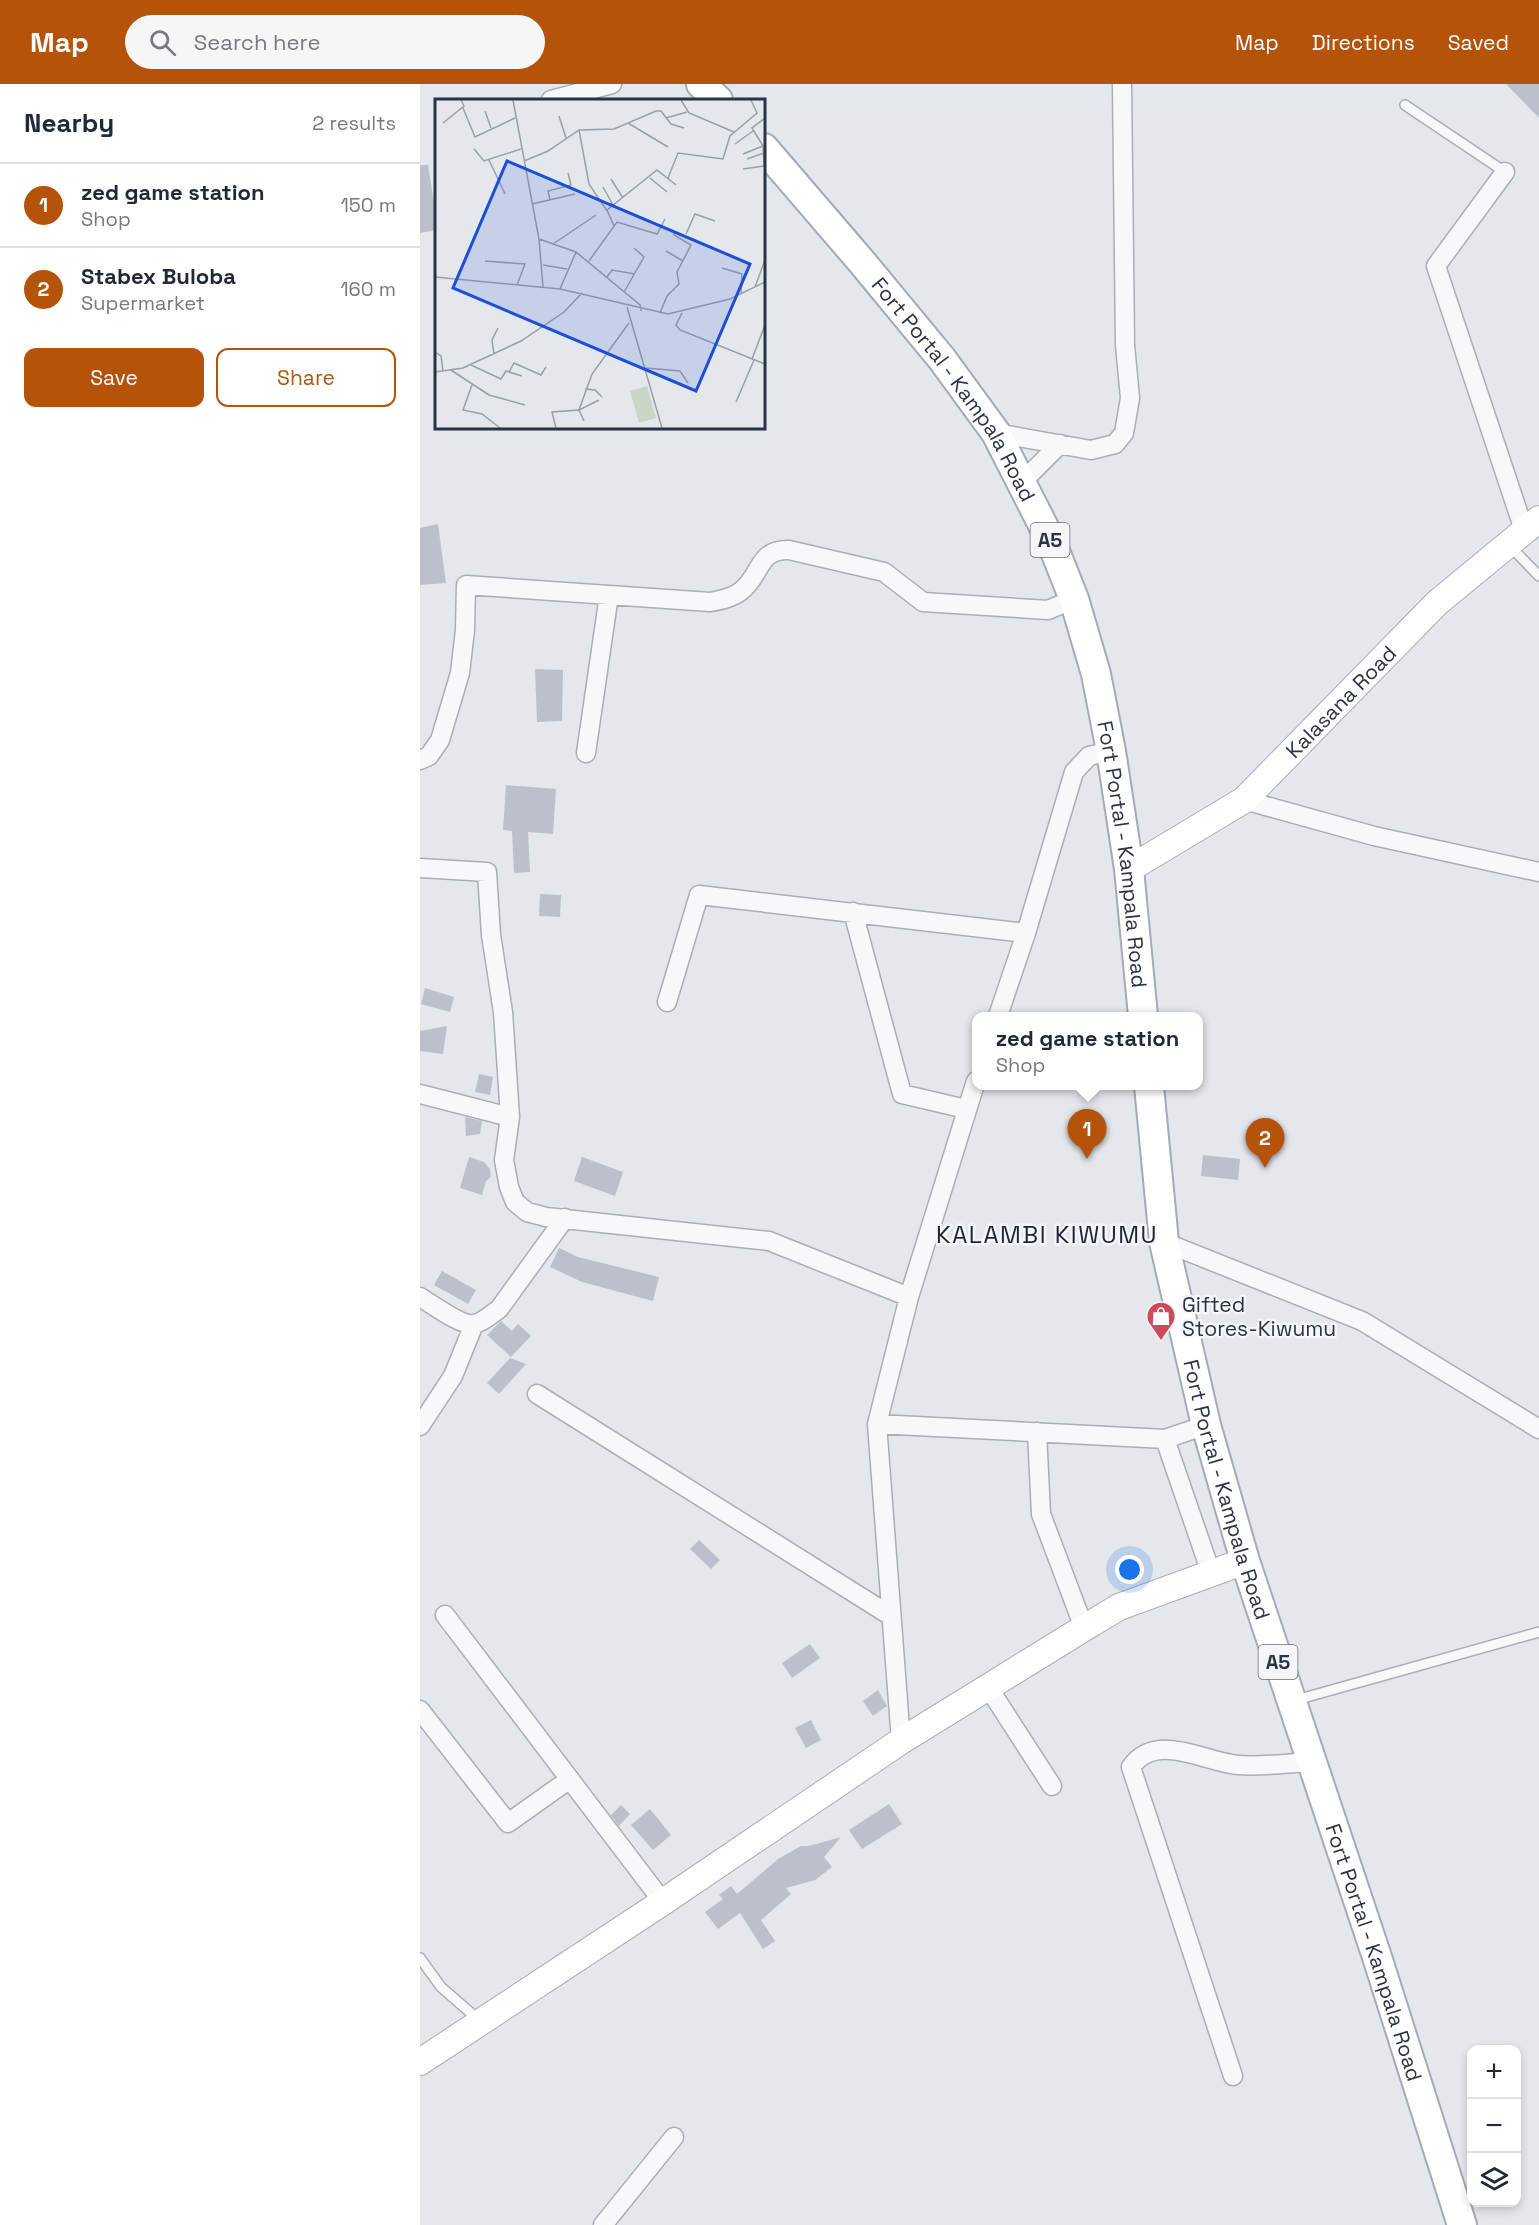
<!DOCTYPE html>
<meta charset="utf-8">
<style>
body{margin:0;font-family:"Space Grotesk",sans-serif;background:#f6f6f7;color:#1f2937}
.controls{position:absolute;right:18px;bottom:18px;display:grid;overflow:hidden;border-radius:12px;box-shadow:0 3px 9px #0003}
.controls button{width:54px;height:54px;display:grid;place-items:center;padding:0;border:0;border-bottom:2px solid #e0e1e3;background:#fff;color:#1f2937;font:30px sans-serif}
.you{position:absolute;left:710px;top:1486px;width:21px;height:21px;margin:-15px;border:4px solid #fff;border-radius:50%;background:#1a73e8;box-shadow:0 0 0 9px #1a73e833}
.badge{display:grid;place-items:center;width:39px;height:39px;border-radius:50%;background:#b45309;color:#fff;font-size:20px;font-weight:700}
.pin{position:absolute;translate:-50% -50px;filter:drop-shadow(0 2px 3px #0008)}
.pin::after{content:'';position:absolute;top:32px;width:21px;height:18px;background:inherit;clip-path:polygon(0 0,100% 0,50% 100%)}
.popup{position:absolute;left:552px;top:928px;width:231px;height:78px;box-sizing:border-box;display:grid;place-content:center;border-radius:12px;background:#fff;filter:drop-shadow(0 2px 4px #0005);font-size:20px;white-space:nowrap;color:#747a83}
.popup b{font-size:22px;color:#1f2937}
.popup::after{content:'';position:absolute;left:50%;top:100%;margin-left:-12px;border:12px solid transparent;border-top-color:#fff}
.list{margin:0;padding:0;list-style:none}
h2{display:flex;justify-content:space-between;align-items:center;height:78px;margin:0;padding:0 24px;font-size:26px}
h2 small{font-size:20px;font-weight:400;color:#747a83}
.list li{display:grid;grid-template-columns:39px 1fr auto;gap:18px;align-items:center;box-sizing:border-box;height:84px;padding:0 24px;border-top:2px solid #e0e1e3}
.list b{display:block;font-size:22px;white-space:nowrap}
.list p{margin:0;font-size:20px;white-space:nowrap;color:#747a83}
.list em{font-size:20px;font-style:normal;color:#747a83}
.actions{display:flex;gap:12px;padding:18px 24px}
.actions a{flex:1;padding:14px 0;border:2px solid #b45309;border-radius:12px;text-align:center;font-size:21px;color:#b45309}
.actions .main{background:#b45309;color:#fff}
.icon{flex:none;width:33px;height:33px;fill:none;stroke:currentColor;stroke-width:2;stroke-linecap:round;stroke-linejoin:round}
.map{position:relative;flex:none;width:1119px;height:2141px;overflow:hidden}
header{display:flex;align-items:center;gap:36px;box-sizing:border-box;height:84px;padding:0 30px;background:#b45309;color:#fff}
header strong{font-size:28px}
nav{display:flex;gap:33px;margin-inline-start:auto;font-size:21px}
.search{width:420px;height:54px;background:#f6f6f7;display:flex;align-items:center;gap:15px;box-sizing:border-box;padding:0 21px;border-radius:33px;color:#747a83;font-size:22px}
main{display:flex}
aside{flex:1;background:#fff}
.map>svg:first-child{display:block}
</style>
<header>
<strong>Map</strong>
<div class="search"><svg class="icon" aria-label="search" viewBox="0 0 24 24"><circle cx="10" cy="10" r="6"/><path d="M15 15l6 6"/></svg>Search here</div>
<nav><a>Map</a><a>Directions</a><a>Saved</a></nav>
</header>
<main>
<aside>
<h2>Nearby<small>2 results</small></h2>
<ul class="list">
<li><span class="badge">1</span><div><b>zed game station</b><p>Shop</p></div><em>150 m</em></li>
<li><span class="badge">2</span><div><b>Stabex Buloba</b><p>Supermarket</p></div><em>160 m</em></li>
</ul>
<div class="actions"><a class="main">Save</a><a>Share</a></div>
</aside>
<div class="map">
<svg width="1119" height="2141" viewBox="0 0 1119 2141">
<rect width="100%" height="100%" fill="#e4e7ec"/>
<path fill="#bbc0ca" d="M1086,0H1119V34Z
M0,81H8L16,131V146L0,149Z
M18,440L26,499L0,501V444Z
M115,585L143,586L142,637L117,638Z
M86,701L136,705L133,750L108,748L110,788L94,789L92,747L83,746Z
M120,810L141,811L140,833L119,832Z
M5,904L34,913L30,928L1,920Z
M27,942L23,970L0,967V947Z
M59,990L73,993L70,1011L55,1008Z
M45,1033L62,1037L60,1050L46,1052Z
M783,1071L820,1075L818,1096L781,1092Z
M49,1073L64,1078L70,1085L71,1093L66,1097L62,1111L40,1104Z
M162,1073L203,1088L195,1112L154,1097Z
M139,1164L158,1173L239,1193L233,1217L162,1198L130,1183Z
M22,1187L56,1206L48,1220L14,1201Z
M81,1237L92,1247L98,1240L111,1252L91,1273L67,1251Z
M90,1274L106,1280L79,1310L67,1299Z
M279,1456L300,1476L291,1485L270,1465Z
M390,1560L400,1574L372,1594L362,1579Z
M458,1606L467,1622L453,1632L443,1617Z
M391,1636L401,1656L386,1664L375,1644Z
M469,1720L482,1740L442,1765L429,1746Z
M201,1721L210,1730L199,1742L191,1731Z
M230,1725L251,1751L233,1766L211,1741Z
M421,1753L404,1773L412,1783L395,1796L366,1804L371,1810L341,1836L355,1857L343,1865L320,1829L298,1845L285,1828L303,1815L299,1811L311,1802L317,1810L358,1775L381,1762H389Z"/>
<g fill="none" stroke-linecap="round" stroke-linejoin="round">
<g stroke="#a9aeb7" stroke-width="12">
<path id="lane" d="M985,21L1085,88
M1089,461L1119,492
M876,1616L1119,1548
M0,1874L21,1903L60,1937"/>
</g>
<g stroke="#a9aeb7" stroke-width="21">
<path id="street" d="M131,16L192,0
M1085,88L1016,182L1104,446
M576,349L671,366L695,360L704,349L710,314L705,261L702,0
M602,398L640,360
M166,669L189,511
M0,676L9,672L20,656L40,589L45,546L46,501L290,518C301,516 312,514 321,507C342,491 337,465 369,466L464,488L503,518L628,526L654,515
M824,716L954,752L1119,788
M0,784L67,788L71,851L83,928L90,1033L84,1076L89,1103L95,1118L107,1128L126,1133L349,1157L489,1213
M433,828L482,1010L546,1025
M247,918L279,811L606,849
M578,932L606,849L654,688L669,672L691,667
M0,1010L90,1033
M744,1158L942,1237L1119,1345
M0,1213C12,1220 42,1243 55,1240C63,1238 72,1230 79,1225L145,1134
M117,1310L471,1532
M457,1340L745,1355L786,1341
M0,1342L33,1292L54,1240
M617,1348L621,1430L664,1544
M745,1355L791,1489
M25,1531L243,1818
M568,1603L632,1702
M0,1626L88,1739L150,1695
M481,1657L457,1340L489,1213L556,997
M813,1992L711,1683C736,1647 784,1678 818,1681C842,1683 868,1679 892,1678
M183,2141L254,2053"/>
</g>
<g stroke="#a9aeb7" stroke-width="28">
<g id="secondary">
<path id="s1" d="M709,785L824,716L1017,519L1119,435"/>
<path d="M0,1978L243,1818L481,1657L664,1544L699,1523L825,1477"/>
</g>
</g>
<g stroke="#a3abb8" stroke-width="32">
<g id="primary">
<path d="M281,0L298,16"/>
<path id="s2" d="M344,64L441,177L522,275L576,349L631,457L654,515L676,590L691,667L709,785L723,932"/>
<path id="s3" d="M729,1002L744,1158L786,1341L825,1477L958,1876L1042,2141"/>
</g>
</g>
<use href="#lane" stroke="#f7f8fa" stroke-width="9"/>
<use href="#street" stroke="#f7f8fa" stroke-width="18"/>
<use href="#secondary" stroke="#fff" stroke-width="26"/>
<use href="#primary" stroke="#fff" stroke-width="28"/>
</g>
<defs>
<g id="shop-pin" transform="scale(1.5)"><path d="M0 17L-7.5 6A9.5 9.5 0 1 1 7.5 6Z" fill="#d1495b" stroke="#f4f6f9"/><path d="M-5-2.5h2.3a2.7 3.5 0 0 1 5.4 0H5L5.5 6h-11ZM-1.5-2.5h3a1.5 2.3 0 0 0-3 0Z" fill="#fff"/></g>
</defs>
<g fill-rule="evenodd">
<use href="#shop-pin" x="741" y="1232"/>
</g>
<g text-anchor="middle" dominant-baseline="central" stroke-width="5" stroke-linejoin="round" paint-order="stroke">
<g fill="#f4f6f9" stroke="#676e7b" stroke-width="1.5">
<rect x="610.5" y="439" width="39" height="34" rx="4.5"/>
<rect x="838.5" y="1561" width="39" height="34" rx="4.5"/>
</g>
<g font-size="20" font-weight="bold" fill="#2b3445">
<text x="630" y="456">A5</text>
<text x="858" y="1578">A5</text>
</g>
<g font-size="21" fill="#2b3445" stroke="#f4f6f9">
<text stroke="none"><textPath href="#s2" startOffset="308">Fort Portal - Kampala Road</textPath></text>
<text stroke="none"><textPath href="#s1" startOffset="272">Kalasana Road</textPath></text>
<text stroke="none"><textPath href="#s2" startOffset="812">Fort Portal - Kampala Road</textPath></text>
<text stroke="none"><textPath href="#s3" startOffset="412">Fort Portal - Kampala Road</textPath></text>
<text stroke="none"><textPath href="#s3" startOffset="898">Fort Portal - Kampala Road</textPath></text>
</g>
<g font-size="21" fill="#2b3445" stroke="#f4f6f9" text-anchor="start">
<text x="762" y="1220">Gifted<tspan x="762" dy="24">Stores-Kiwumu</tspan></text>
</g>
<g font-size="24" letter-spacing="1.5" fill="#1d2536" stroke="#f4f6f9">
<text x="627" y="1150">KALAMBI KIWUMU</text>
</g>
</g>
<g transform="translate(15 15)">
<rect width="330" height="330" fill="#e4e7ec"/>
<path d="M212,287L221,319L204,324L195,292Z" fill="#c9d6c5"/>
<path fill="none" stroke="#9a9fa9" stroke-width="1.5" d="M78,1L104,140L108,188M246,1L254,14L299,33M28,9L40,38L80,19M50,12L56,29M124,17L131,39M231,19L252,13M8,24L29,7L26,1M193,24L233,48M144,31L154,85L172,112M300,45L318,32M39,50L49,62L86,50M308,55L328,47M312,60L329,54M54,61L70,95M89,62L113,52L144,31L179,30L221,12H226L236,25L249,29M308,70L329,67L328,47L317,29L330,19M215,79L232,93M233,79L243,54L288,60L295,37L322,14L316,1M176,80L188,99M168,88L178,106M115,101L113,92L136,86L133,74M97,105L140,95M179,127L172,111L222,71L241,86M251,135L260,115L280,122M104,140L141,153L205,206L206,212M118,145L161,116M231,152L248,162M50,162L90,165L82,186M154,162L182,123L222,135L230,120M108,166L132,170M287,169L307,175L306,194M0,178L125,190L233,215L295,200L330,183M172,178L177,171L200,175M320,188L330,161M125,190L141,153M189,193L209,158L199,149M192,208L227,329M225,214L232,197L244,185L242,173L256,146L239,136L238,131M247,214L241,226L245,231L330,265M0,253L6,257L8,272M59,256L57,241L63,229M317,260L330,226M36,266L66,280L71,272L87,277M211,269L245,272L253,284M16,271L54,296L90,306M0,273L28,269L86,242L129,213L147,194M74,273L79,264L106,276L111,268M37,286L28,311L47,315L65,329M150,290L160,291L167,298M301,303L319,261M149,322L144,311L164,301M121,329L117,313L144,311L157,275L194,224"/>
<path fill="#1d4ed8" fill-opacity="0.15" stroke="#1d4ed8" stroke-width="3" d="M72,62L315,165L261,292L18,189Z"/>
<rect width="330" height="330" fill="none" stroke="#2b3445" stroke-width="3"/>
</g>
</svg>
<div class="controls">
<button>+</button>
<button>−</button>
<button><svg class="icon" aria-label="layers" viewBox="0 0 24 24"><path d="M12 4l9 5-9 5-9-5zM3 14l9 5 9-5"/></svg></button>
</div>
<div class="you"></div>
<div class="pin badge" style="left:667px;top:1075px">1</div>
<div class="popup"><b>zed game station</b>Shop</div>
<div class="pin badge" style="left:845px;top:1084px">2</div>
</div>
</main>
